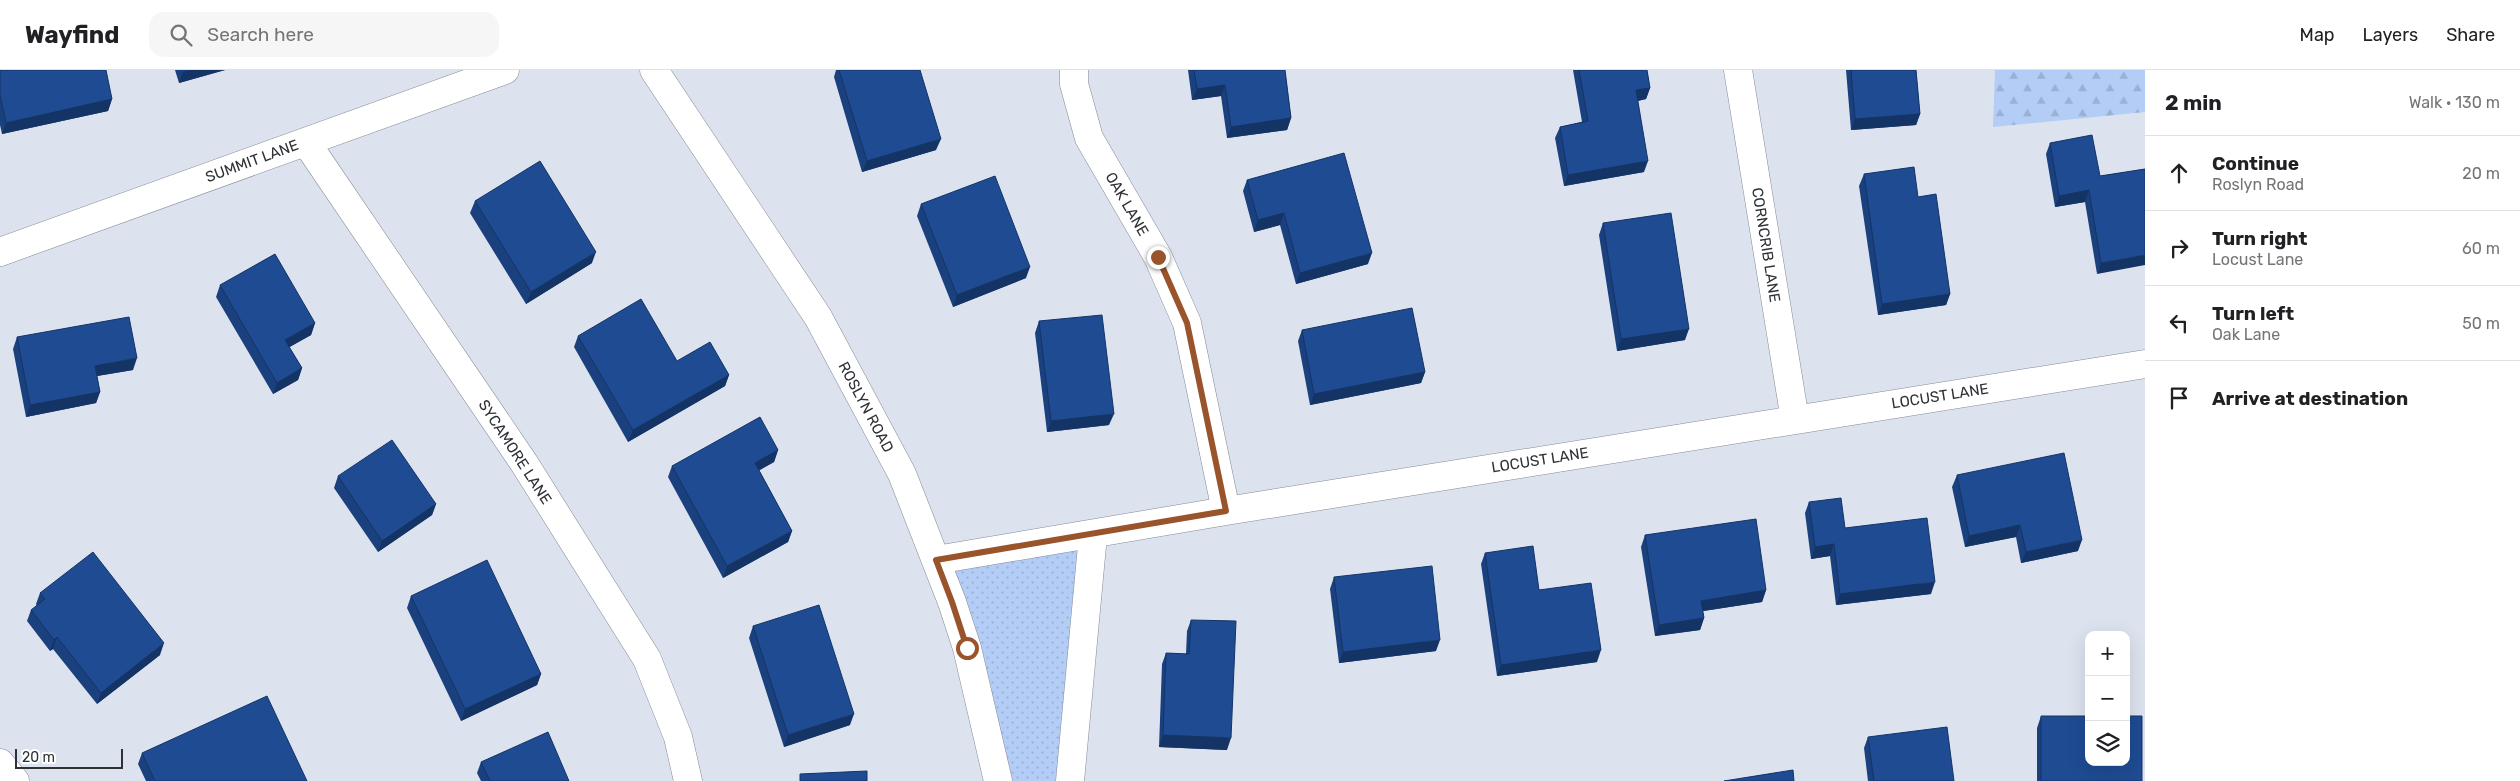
<!DOCTYPE html>
<meta charset="utf-8">
<style>
body{margin:0;font-family:Rubik,sans-serif;background:#f6f6f6;color:#202124}
.controls{position:absolute;right:15px;bottom:15px;display:grid;overflow:hidden;border-radius:10px;box-shadow:0 5px 20px #0002}
.controls button{width:45px;height:45px;display:grid;place-items:center;padding:0;border:0;border-bottom:1px solid #e0e0e0;background:#fff;color:#202124;font:25px sans-serif}
.scale{position:absolute;left:15px;bottom:12px;width:108px;box-sizing:border-box;padding-left:5px;border:2px solid #2e3135;border-top:0;font-size:14px;line-height:18px;white-space:nowrap;color:#2e3135;-webkit-text-stroke:4px #fff;paint-order:stroke}
.stop{position:absolute;width:15px;height:15px;margin:-11px;border:4px solid #9a542b;border-radius:50%;background:#fff}
.stop.end{background:#9a542b;border-color:#fff;box-shadow:0 1px 5px #0008}
.list{margin:0;padding:0;list-style:none}
h2{display:flex;justify-content:space-between;align-items:center;height:65px;margin:0;padding:0 20px;font-size:21px}
h2 small{font-size:16px;font-weight:400;color:#757577}
.list li{display:grid;grid-template-columns:32px 1fr auto;gap:15px;align-items:center;box-sizing:border-box;height:75px;padding:0 20px;border-top:1px solid #e0e0e0}
.list b{display:block;font-size:19px;white-space:nowrap}
.list p{margin:0;font-size:16px;white-space:nowrap;color:#757577}
.list em{font-size:16px;font-style:normal;color:#757577}
.icon{flex:none;width:28px;height:28px;fill:none;stroke:currentColor;stroke-width:2;stroke-linecap:round;stroke-linejoin:round}
.map{position:relative;flex:none;width:2145px;height:711px;overflow:hidden}
header{display:flex;align-items:center;gap:30px;box-sizing:border-box;height:70px;padding:0 25px;background:#fff;border-bottom:1px solid #e0e0e0}
header strong{font-size:24px}
nav{display:flex;gap:28px;margin-inline-start:auto;font-size:18px}
.search{width:350px;height:45px;background:#f6f6f6;display:flex;align-items:center;gap:12px;box-sizing:border-box;padding:0 18px;border-radius:15px;color:#757577;font-size:19px}
main{display:flex}
aside{flex:1;background:#fff}
.map>svg:first-child{display:block}
</style>
<header>
<strong>Wayfind</strong>
<div class="search"><svg class="icon" aria-label="search" viewBox="0 0 24 24"><circle cx="10" cy="10" r="6"/><path d="M15 15l6 6"/></svg>Search here</div>
<nav><a>Map</a><a>Layers</a><a>Share</a></nav>
</header>
<main>
<div class="map">
<svg width="2145" height="711" viewBox="0 0 2145 711">
<defs>
<pattern id="grass-dots" width="8" height="8" patternUnits="userSpaceOnUse" patternTransform="scale(1.25)"><rect width="8" height="8" fill="#b3cdf6"/><path d="M2 2h.1M6 6h.1" fill="none" stroke="#9ab0d4" stroke-width="1.8" stroke-linecap="round"/></pattern>
<pattern id="forest-firs" width="22" height="20" patternUnits="userSpaceOnUse" patternTransform="scale(1.25)"><rect width="22" height="20" fill="#b3cdf6"/><path d="M5 1l3.5 6h-7zM16 11l3.5 6h-7z" fill="#9ab0d4"/></pattern>
</defs>
<rect width="100%" height="100%" fill="#dce3ef"/>
<path fill="url(#grass-dots)" d="M1093,465L1070,711H994L936,490Z"/>
<path fill="url(#forest-firs)" d="M1995,0H2145V42L1993,57Z"/>
<g fill="none" stroke-linecap="round" stroke-linejoin="round">
<g stroke="#848b96" stroke-width="29">
<path id="minor" d="M1074,0V14L1089,68L1158,187L1187,253L1226,441
M1738,0L1795,350
M306,72L524,393L647,589L678,667L688,711
M0,182L505,0
M936,490L1226,441L2145,294
M0,693L15,711"/>
</g>
<g stroke="#848b96" stroke-width="29">
<path id="major" d="M654,0L818,247L902,404L952,532L967,578L998,711
M1070,711L1093,465"/>
</g>
<use href="#minor" stroke="#fff" stroke-width="28"/>
<use href="#major" stroke="#fff" stroke-width="28"/>
</g>
<path fill="#1a407e" d="M0,0L112,29L108,41L2,64L0,55Z
M175,0H225L179,13Z
M836,0H920L936,80L862,102L834,7Z
M1188,0H1285L1291,48L1287,60L1227,68L1221,26L1192,30Z
M1573,0H1647L1650,18L1646,29L1638,31L1644,102L1564,116L1555,68L1560,57L1582,52Z
M1846,0H1916L1920,44L1916,55L1851,60Z
M2050,73L2100,106L2145,99L2097,204L2085,132L2055,137L2046,84Z
M1864,104L1918,127L1950,224L1946,235L1878,245L1859,116Z
M1247,110L1368,194L1296,214L1280,155L1254,162L1243,121Z
M475,131L592,193L526,234L470,143Z
M921,134L1026,208L953,237L917,146Z
M1603,153L1685,270L1617,281L1599,165Z
M220,215L315,253L311,265L289,277L302,298L298,310L273,324L216,227Z
M1039,251L1109,355L1047,362L1035,263Z
M1302,260L1425,302L1421,313L1310,335L1298,271Z
M578,266L677,291L729,305L725,316L628,372L574,277Z
M17,267L133,300L97,306L100,322L96,333L26,347L13,279Z
M778,380L774,392L759,400L792,461L788,472L723,508L668,407L672,396Z
M1957,405L2078,481L2021,493L2016,467L1965,477L1952,417Z
M338,406L436,434L432,445L378,482L334,418Z
M1809,432L1845,458L1931,524L1836,535L1830,486L1811,489L1805,443Z
M1645,465L1766,520L1762,532L1703,541L1704,548L1700,560L1655,566L1641,477Z
M1485,483L1539,520L1597,592L1497,606L1481,494Z
M1334,507L1436,581L1339,593L1330,519Z
M40,523L160,585L97,634L53,579L50,581L27,551L31,540L37,536L36,534Z
M411,526L541,604L537,615L461,651L407,538Z
M1191,550L1227,680L1159,677L1162,594L1166,583L1186,584L1187,561Z
M753,556L850,655L784,677L749,568Z
M2041,646L2142,711H2037V658Z
M1868,667L1954,711H1868L1864,678Z
M142,683L307,711H146L138,694Z
M481,692L569,711H481L477,703Z"/>
<path fill="#153466" d="M190,0H225L179,13L183,2Z
M1225,15L1221,26L1192,30L1197,19Z
M1650,18L1646,29L1632,32L1636,20Z
M112,29L108,41L2,64L6,53Z
M1920,44L1916,55L1851,60L1855,49Z
M1291,48L1287,60L1227,68L1231,57Z
M941,69L936,80L862,102L867,91Z
M1648,91L1644,102L1564,116L1568,105Z
M2089,120L2085,132L2055,137L2059,126Z
M1284,143L1280,155L1254,162L1258,150Z
M596,182L592,193L526,234L531,222Z
M1372,183L1368,194L1296,214L1300,203Z
M2145,185V195L2097,204L2101,193Z
M1030,197L1026,208L953,237L957,225Z
M1950,224L1946,235L1878,245L1882,234Z
M315,253L311,265L281,282L285,270Z
M1689,259L1685,270L1617,281L1621,269Z
M137,288L133,300L91,307L95,296Z
M302,298L298,310L273,324L277,313Z
M1425,302L1421,313L1310,335L1314,324Z
M729,305L725,316L628,372L633,360Z
M100,322L96,333L26,347L30,335Z
M1114,344L1109,355L1047,362L1051,351Z
M778,380L774,392L751,405L755,393Z
M436,434L432,445L378,482L382,471Z
M2020,455L2016,467L1965,477L1969,466Z
M792,461L788,472L723,508L727,496Z
M2082,470L2078,481L2021,493L2026,482Z
M1834,474L1830,486L1811,489L1815,477Z
M1935,512L1931,524L1836,535L1840,524Z
M1766,520L1762,532L1697,542L1701,531Z
M1704,548L1700,560L1655,566L1659,555Z
M57,567L53,579L50,581L54,570Z
M1440,570L1436,581L1339,593L1343,582Z
M164,573L160,585L97,634L101,623Z
M1601,580L1597,592L1497,606L1501,595Z
M541,604L537,615L461,651L465,639Z
M854,644L850,655L784,677L788,665Z
M1163,665L1231,668L1227,680L1159,677Z"/>
<path fill="#1e4b92" stroke="#153466" d="M0,0H106L112,29L6,53L0,25Z
M839,0H920L941,69L867,91Z
M1194,0H1285L1291,48L1231,57L1225,15L1197,19Z
M1579,0H1647L1650,18L1636,20L1648,91L1568,105L1560,57L1588,51Z
M1851,0H1916L1920,44L1855,49Z
M2092,65L2100,106L2145,99V185L2101,193L2089,120L2059,126L2050,73Z
M1344,83L1372,183L1300,203L1284,143L1258,150L1247,110Z
M540,91L596,182L531,222L475,131Z
M1914,97L1918,127L1936,124L1950,224L1882,234L1864,104Z
M995,106L1030,197L957,225L921,134Z
M1671,143L1689,259L1621,269L1603,153Z
M275,184L315,253L285,270L302,298L277,313L220,215Z
M641,229L677,291L710,272L729,305L633,360L578,266Z
M1412,238L1425,302L1314,324L1302,260Z
M1102,245L1114,344L1051,351L1039,251Z
M129,247L137,288L95,296L100,322L30,335L17,267Z
M760,347L778,380L755,393L792,461L727,496L672,396Z
M392,370L436,434L382,471L338,406Z
M2064,383L2082,470L2026,482L2020,455L1969,466L1957,405Z
M1841,428L1845,458L1927,448L1935,512L1840,524L1834,474L1815,477L1809,432Z
M1756,449L1766,520L1701,531L1704,548L1659,555L1645,465Z
M1533,476L1539,520L1591,513L1601,580L1501,595L1485,483Z
M93,482L164,573L101,623L57,567L54,570L31,540L45,529L40,523Z
M487,490L541,604L465,639L411,526Z
M1432,496L1440,570L1343,582L1334,507Z
M819,535L854,644L788,665L753,556Z
M1191,550L1236,551L1231,668L1163,665L1166,583L1189,584Z
M267,626L307,711H155L142,683Z
M2041,646H2089V692H2126V646H2142V711H2041Z
M1947,657L1954,711H1874L1868,667Z
M548,662L569,711H490L481,692Z
M1793,700L1794,711H1724Z
M867,701V711H800V704Z"/>
<g fill="none" stroke-linecap="round" stroke-linejoin="round">
<path stroke="#9a542b" stroke-width="6" d="M967,578L952,532L936,490L1226,441L1187,253L1158,187"/>
</g>
<g text-anchor="middle" dominant-baseline="central" stroke-width="5" stroke-linejoin="round" paint-order="stroke">
<g font-size="15" fill="#2e3135" stroke="#fff">
<text transform="translate(252 91) rotate(-20)">SUMMIT LANE</text>
<text transform="translate(1127 134) rotate(60)">OAK LANE</text>
<text transform="translate(1766 175) rotate(81)">CORNCRIB LANE</text>
<text transform="translate(1940 326) rotate(-9)">LOCUST LANE</text>
<text transform="translate(866 337) rotate(62)">ROSLYN ROAD</text>
<text transform="translate(515 382) rotate(57)">SYCAMORE LANE</text>
<text transform="translate(1540 390) rotate(-9)">LOCUST LANE</text>
</g>
</g>
</svg>
<div class="controls">
<button>+</button>
<button>−</button>
<button><svg class="icon" aria-label="layers" viewBox="0 0 24 24"><path d="M12 4l9 5-9 5-9-5zM3 14l9 5 9-5"/></svg></button>
</div>
<div class="scale">20 m</div>
<div class="stop" style="left:967px;top:578px"></div>
<div class="stop end" style="left:1158px;top:187px"></div>
</div>
<aside>
<h2>2 min<small>Walk · 130 m</small></h2>
<ul class="list">
<li><svg class="icon" aria-label="ahead" viewBox="0 0 24 24"><path d="M12 20V5M6 11l6-6 6 6"/></svg><div><b>Continue</b><p>Roslyn Road</p></div><em>20 m</em></li>
<li><svg class="icon" aria-label="right" viewBox="0 0 24 24"><path d="M7 20v-9h11M14 6l5 5-5 5"/></svg><div><b>Turn right</b><p>Locust Lane</p></div><em>60 m</em></li>
<li><svg class="icon" aria-label="left" viewBox="0 0 24 24"><path d="M17 20v-9H6M10 6l-5 5 5 5"/></svg><div><b>Turn left</b><p>Oak Lane</p></div><em>50 m</em></li>
<li><svg class="icon" aria-label="arrive" viewBox="0 0 24 24"><path d="M6 21V4h12l-3 4 3 4H6"/></svg><div><b>Arrive at destination</b></div></li>
</ul>
</aside>
</main>
